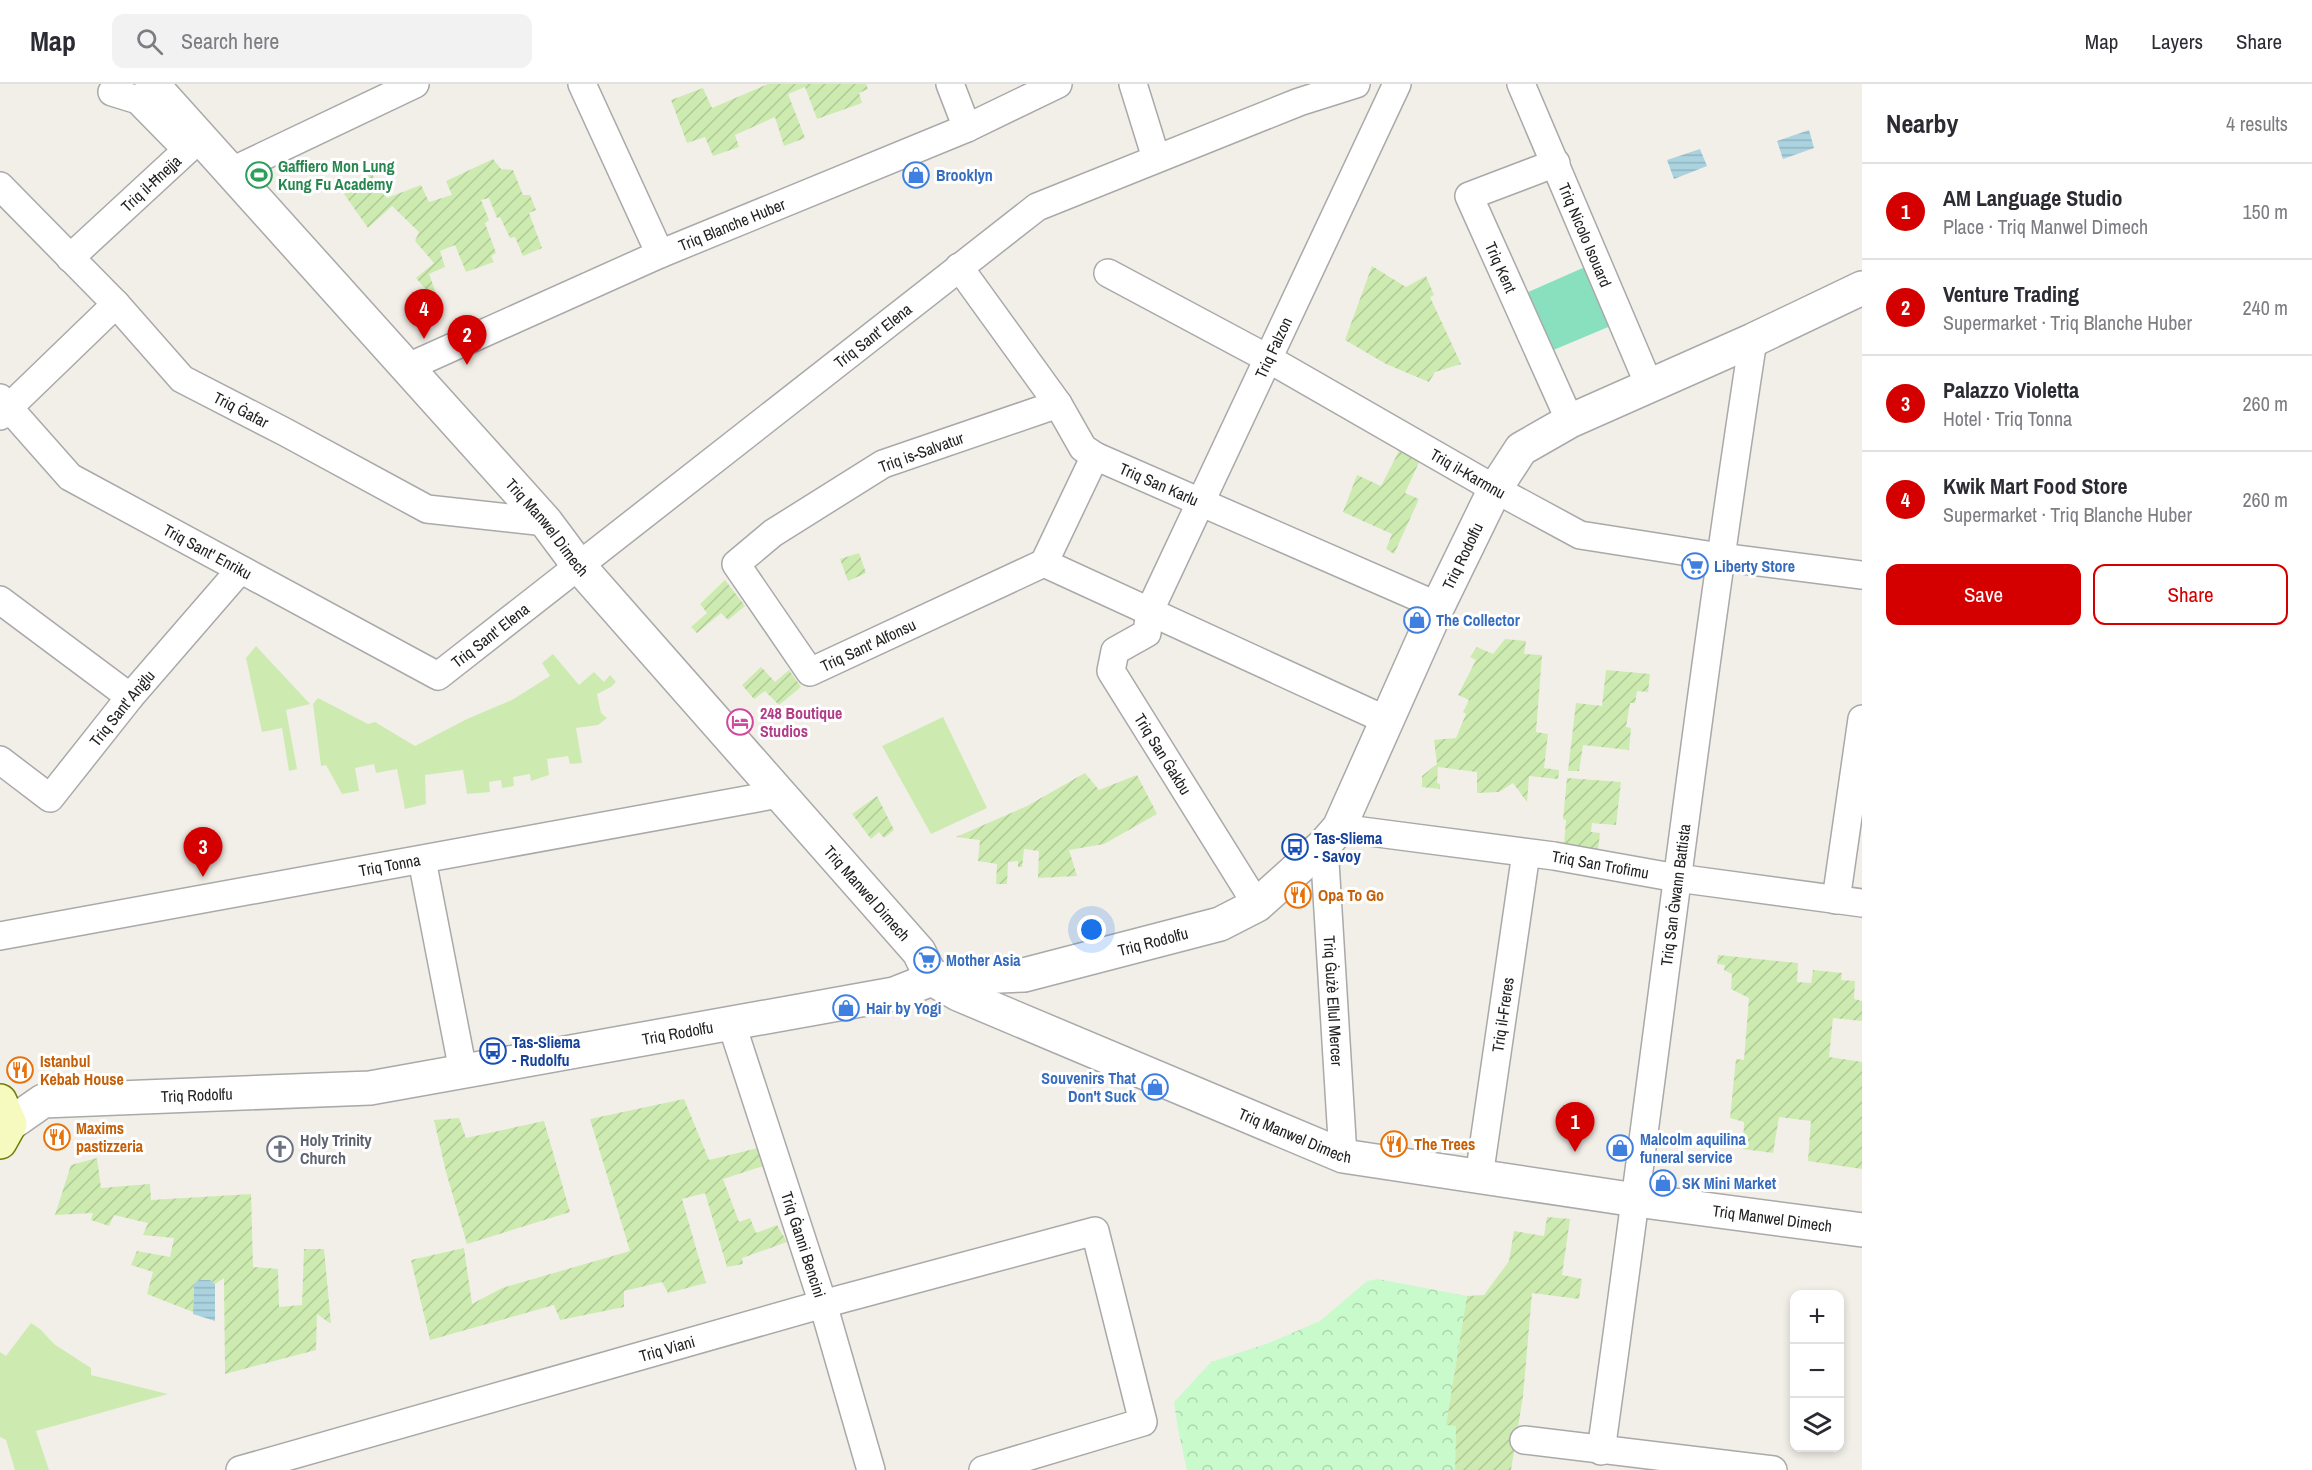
<!DOCTYPE html>
<meta charset="utf-8">
<style>
body{margin:0;font-family:"Archivo Narrow",sans-serif;background:#f2f2f3;color:#2b2b33}
.controls{position:absolute;right:18px;bottom:18px;display:grid;overflow:hidden;border-radius:12px;box-shadow:0 3px 9px #0003}
.controls button{width:54px;height:54px;display:grid;place-items:center;padding:0;border:0;border-bottom:2px solid #e1e1e2;background:#fff;color:#2b2b33;font:30px sans-serif}
.you{position:absolute;left:1092px;top:846px;width:21px;height:21px;margin:-15px;border:4px solid #fff;border-radius:50%;background:#1a73e8;box-shadow:0 0 0 9px #1a73e833}
.badge{display:grid;place-items:center;width:39px;height:39px;border-radius:50%;background:#d40000;color:#fff;font-size:20px;font-weight:700}
.pin{position:absolute;translate:-50% -50px;filter:drop-shadow(0 2px 3px #0008)}
.pin::after{content:'';position:absolute;top:32px;width:21px;height:18px;background:inherit;clip-path:polygon(0 0,100% 0,50% 100%)}
.list{margin:0;padding:0;list-style:none}
h2{display:flex;justify-content:space-between;align-items:center;height:78px;margin:0;padding:0 24px;font-size:26px}
h2 small{font-size:20px;font-weight:400;color:#7c7c81}
.list li{display:grid;grid-template-columns:39px 1fr auto;gap:18px;align-items:center;box-sizing:border-box;height:96px;padding:0 24px;border-top:2px solid #e1e1e2}
.list b{display:block;font-size:22px;white-space:nowrap}
.list p{margin:0;font-size:20px;white-space:nowrap;color:#7c7c81}
.list em{font-size:20px;font-style:normal;color:#7c7c81}
.actions{display:flex;gap:12px;padding:18px 24px}
.actions a{flex:1;padding:14px 0;border:2px solid #d40000;border-radius:12px;text-align:center;font-size:21px;color:#d40000}
.actions .main{background:#d40000;color:#fff}
.icon{flex:none;width:33px;height:33px;fill:none;stroke:currentColor;stroke-width:2;stroke-linecap:round;stroke-linejoin:round}
.map{position:relative;flex:none;width:1862px;height:1386px;overflow:hidden}
header{display:flex;align-items:center;gap:36px;box-sizing:border-box;height:84px;padding:0 30px;background:#fff;border-bottom:2px solid #e1e1e2}
header strong{font-size:28px}
nav{display:flex;gap:33px;margin-inline-start:auto;font-size:21px}
.search{width:420px;height:54px;background:#f2f2f3;display:flex;align-items:center;gap:15px;box-sizing:border-box;padding:0 21px;border-radius:12px;color:#7c7c81;font-size:22px}
main{display:flex}
aside{flex:1;background:#fff}
.map>svg:first-child{display:block}
</style>
<header>
<strong>Map</strong>
<div class="search"><svg class="icon" aria-label="search" viewBox="0 0 24 24"><circle cx="10" cy="10" r="6"/><path d="M15 15l6 6"/></svg>Search here</div>
<nav><a>Map</a><a>Layers</a><a>Share</a></nav>
</header>
<main>
<div class="map">
<svg width="1862" height="1386" viewBox="0 0 1862 1386">
<defs>
<pattern id="park-crowns" width="20" height="18" patternUnits="userSpaceOnUse" patternTransform="scale(1.5)"><rect width="20" height="18" fill="#c8facc"/><path d="M2 6a3 3 0 1 1 6 0M12 15a3 3 0 1 1 6 0" fill="none" stroke="#acd6af"/></pattern>
<pattern id="garden-furrows" width="10" height="10" patternUnits="userSpaceOnUse" patternTransform="scale(1.5)"><rect width="10" height="10" fill="#cdebb0"/><path d="M-1 1l2-2M0 10L10 0M9 11l2-2" fill="none" stroke="#b0c997"/></pattern>
<pattern id="water-rules" width="6" height="5" patternUnits="userSpaceOnUse" patternTransform="scale(1.5)"><rect width="6" height="5" fill="#aad3df"/><path d="M0 2.5h6" fill="none" stroke="#92b5bf"/></pattern>
</defs>
<rect width="100%" height="100%" fill="#f2efe9"/>
<path fill="#cdebb0" d="M256,562L310,620L286,626L297,685L289,687L282,644L262,648L246,574Z
M553,570L579,601L594,588L604,598L610,591L616,598L611,603L597,610L601,629L607,634L598,641L576,644L582,679L570,680L568,672L547,675L549,691L531,697L530,690L513,693L514,702L502,704L501,696L489,698L490,708L467,710L463,686L425,691L426,720L405,725L397,685L376,689L374,680L355,684L359,707L342,710L326,681L321,682L313,620L318,614L368,640L375,638L415,662L467,635L512,616L550,592L542,579Z
M943,633L987,724L931,750L882,662Z
M31,1239L40,1245L54,1260L91,1284V1291L168,1310L36,1347L49,1386H15L6,1356L0,1353V1268L6,1272Z"/>
<path fill="url(#park-crowns)" d="M1378,1195L1467,1212L1446,1341L1456,1342L1455,1386H1187L1178,1345L1174,1318L1211,1278L1269,1259L1320,1237L1367,1197Z"/>
<path fill="url(#garden-furrows)" d="M768,0H866L868,5L859,9L862,19L817,35L805,3L788,10L805,54L784,62L775,33L735,51L739,63L713,72L705,53L687,59L671,16L703,4L712,24Z
M493,75L501,85L513,86L523,111H530L536,126L529,129L542,164L523,172L515,153L510,154L500,133L497,134L489,114L481,116L489,136L485,139L496,169L491,172L494,178L466,188L455,161L440,167L445,183L429,190L441,223L425,231L435,216L416,194L434,179L415,157L419,148L392,122L368,144L344,110L370,87L387,114L421,101L429,118L452,111L446,97Z
M1372,182L1406,203L1426,192L1434,211L1430,213L1461,280L1435,288L1429,298L1386,280L1345,256Z
M1401,363L1421,374L1405,409L1419,415L1394,470L1386,465L1392,450L1343,428L1357,391L1381,402Z
M859,469L866,489L848,497L840,475Z
M725,496L745,522L728,536L721,529L697,549L691,543L707,529L700,520Z
M1505,555L1526,557L1524,570L1542,571L1536,648L1548,650L1544,684L1559,686L1558,695L1529,692L1527,718L1513,699L1499,708L1477,709V688L1438,683L1437,699L1440,700V705L1422,703V692L1437,680L1434,656L1456,654L1466,630L1463,628L1469,616L1458,611L1476,576L1470,573L1477,563L1493,570Z
M761,583L775,598L789,586L801,603L779,621L765,607L754,615L742,601Z
M1606,586L1650,590L1648,608L1637,607L1635,619H1630L1626,643L1631,644L1629,666L1583,661L1579,687H1568L1576,619L1602,622Z
M1085,689L1099,706L1137,691L1157,730L1104,760L1069,766L1077,792L1038,794L1039,767L1024,765L1022,783H1018V777L1008,778L1007,800H996L997,780L978,777L980,756L956,753L1027,722Z
M1567,694L1621,698L1616,741L1592,739L1591,748L1600,749L1598,765L1564,760L1566,736L1563,735Z
M877,712L894,746L884,754L879,748L871,755L852,730Z
M1718,871L1798,879L1797,898L1811,899L1813,886L1842,889L1841,896L1855,897L1854,915L1862,917V937L1833,934L1829,973L1862,978V1085L1808,1077L1811,1037L1779,1033L1773,1069L1743,1065L1744,1038L1730,1034L1736,975L1744,976L1749,914L1731,905L1732,890L1724,886L1725,881L1717,880Z
M684,1015L709,1076L758,1064L766,1081L723,1095L739,1138L750,1134L756,1149L777,1141L787,1158L742,1174L743,1180L727,1183L705,1109L682,1115L706,1199L668,1209L662,1198L624,1207V1223L560,1236L554,1221L430,1256L411,1176L464,1164L472,1220L502,1204L630,1167L590,1035Z
M459,1034L466,1054L544,1037L570,1128L467,1160L446,1088L434,1036Z
M97,1074L101,1104L150,1100L151,1116L251,1110L253,1183L278,1185L279,1223L302,1221L304,1165H324L331,1240L317,1230L316,1266L225,1290L224,1194L215,1200L210,1196H199L194,1200L193,1228L147,1210L153,1188L131,1181L137,1167L170,1173L174,1154L143,1151L148,1139L114,1131L109,1142L91,1136L93,1129L55,1131L71,1081Z
M1547,1133L1570,1135L1562,1191L1582,1195L1579,1215L1532,1209L1523,1312L1511,1386H1455L1456,1342L1446,1341L1467,1212L1484,1211L1509,1177L1514,1147L1544,1152Z"/>
<path fill="#88e0be" d="M1585,183L1613,241L1551,267L1526,209Z"/>
<path fill="url(#water-rules)" d="M1809,46L1814,64L1783,75L1777,57Z
M1700,65L1707,82L1674,95L1667,76Z
M199,1196H210L215,1200V1237L193,1230L194,1200Z"/>
<g fill="none" stroke-linecap="round" stroke-linejoin="round">
<g stroke="#a9a9a9" stroke-width="30">
<g id="minor">
<path d="M582,0L660,170"/>
<path d="M950,0L967,44"/>
<path d="M1133,0L1156,74"/>
<path id="s1" d="M1521,0L1649,301"/>
<path id="s2" d="M1556,79L1469,112L1570,337"/>
<path d="M232,87L415,0"/>
<path id="s3" d="M0,102L116,220L182,295L285,348L427,425L546,438"/>
<path id="s4" d="M70,174L187,66L138,16L112,8"/>
<path id="s5" d="M959,183L1058,320L1083,364L1095,372L1438,522"/>
<path id="s6" d="M1108,189L1267,274L1495,405L1580,451L1720,473L1862,491"/>
<path id="s7" d="M406,284L660,170L967,44L1058,0"/>
<path id="s8" d="M0,314L70,393L438,592L1037,123L1299,18L1356,0"/>
<path id="s9" d="M1058,320L883,380L773,449L736,480L810,588L1044,479L1388,637"/>
<path d="M0,332L116,220"/>
<path d="M1044,479L1095,372"/>
<path d="M0,516L130,613"/>
<path id="s10" d="M0,676L50,714L130,613L240,486"/>
<path id="s11" d="M1339,744L1554,772L1677,794L1862,819"/>
<path id="s12" d="M1324,761L1343,1072"/>
<path d="M422,776L463,987"/>
<path d="M1836,816L1862,635"/>
<path id="s13" d="M1257,821L1111,587L1115,567L1147,549L1150,526L1397,0"/>
<path id="s14" d="M0,852L779,710"/>
<path id="s15" d="M731,938L823,1220L871,1386"/>
<path id="s16" d="M1479,1093L1526,769"/>
<path d="M1524,1356L1773,1386"/>
<path id="s17" d="M1601,1367C1653,997 1696,626 1753,256"/>
<path id="s18" d="M240,1386L823,1220L1095,1147L1143,1338L983,1386"/>
</g>
</g>
<g stroke="#a9a9a9" stroke-width="36">
<g id="tertiary">
<path id="s19" d="M152,0L546,438L578,481L919,868L932,895L958,910L1343,1072L1636,1116L1862,1146"/>
<path id="s20" d="M10,1040L43,1017L370,1004L894,910L932,895L1024,891L1220,840L1257,821L1324,761L1339,744L1438,522L1495,405L1521,365L1570,337L1753,256L1862,204"/>
</g>
</g>
<g stroke="#707d05" stroke-width="36">
<path id="secondary" d="M0,1017L10,1040L0,1058"/>
</g>
<use href="#minor" stroke="#fff" stroke-width="27"/>
<use href="#tertiary" stroke="#fff" stroke-width="33"/>
<use href="#secondary" stroke="#f7fabf" stroke-width="33"/>
</g>
<defs>
<g id="stadium-ring" transform="scale(1.35)"><circle r="9.5" fill="#fff" stroke="#2e9e5b" stroke-width="1.5"/><path d="M0-5a6.5 5 0 1 0 0 10a6.5 5 0 1 0 0-10ZM-3.5-1.8h7v3.6h-7Z" fill="#2e9e5b"/></g>
<g id="shop-ring" transform="scale(1.35)"><circle r="9.5" fill="#fff" stroke="#3f7fe0" stroke-width="1.5"/><path d="M-5-2.5h2.3a2.7 3.5 0 0 1 5.4 0H5L5.5 6h-11ZM-1.5-2.5h3a1.5 2.3 0 0 0-3 0Z" fill="#3f7fe0"/></g>
<g id="supermarket-ring" transform="scale(1.35)"><circle r="9.5" fill="#fff" stroke="#3f7fe0" stroke-width="1.5"/><path d="M-6-5.5h2.5l.6 2H6L4.5 2H-2.5L-4.4-4H-6ZM-1.5 3.2a1.3 1.3 0 1 0 .1 0ZM3 3.2a1.3 1.3 0 1 0 .1 0Z" fill="#3f7fe0"/></g>
<g id="hotel-ring" transform="scale(1.35)"><circle r="9.5" fill="#fff" stroke="#d1479c" stroke-width="1.5"/><path d="M-6-4.5h1.5V1H6V5H4.5V3h-9V5H-6ZM-4 0a1.8 1.8 0 1 1 3.6 0ZM.5 0V-2.5h3Q6-2.5 6 0Z" fill="#d1479c"/></g>
<g id="bus-ring" transform="scale(1.35)"><circle r="9.5" fill="#fff" stroke="#1a4fb4" stroke-width="1.5"/><path d="M-5-6H5V4H4V6H2V4H-2V6H-4V4H-5ZM-3.5-4V0h7V-4ZM-3.5 1.2v1.5H-2V1.2ZM2 1.2v1.5H3.5V1.2Z" fill="#1a4fb4"/></g>
<g id="restaurant-ring" transform="scale(1.35)"><circle r="9.5" fill="#fff" stroke="#e8710a" stroke-width="1.5"/><path d="M-5-6h1v4h1v-4h1v4h1v-4h1v5L-1.5 .5V6h-2V.5L-5-1ZM5-6V6H3V1.5H1.5Q1.5-4 5-6Z" fill="#e8710a"/></g>
<g id="church-ring" transform="scale(1.35)"><circle r="9.5" fill="#fff" stroke="#6b7280" stroke-width="1.5"/><path d="M-1.2-6h2.4v3.5h3.3v2.4h-3.3V6h-2.4V-.1h-3.3v-2.4h3.3Z" fill="#6b7280"/></g>
</defs>
<g fill-rule="evenodd">
<use href="#stadium-ring" x="259" y="91"/>
<use href="#shop-ring" x="916" y="91"/>
<use href="#supermarket-ring" x="1695" y="482"/>
<use href="#shop-ring" x="1417" y="536"/>
<use href="#hotel-ring" x="740" y="638"/>
<use href="#bus-ring" x="1295" y="763"/>
<use href="#restaurant-ring" x="1298" y="811"/>
<use href="#supermarket-ring" x="927" y="876"/>
<use href="#shop-ring" x="846" y="924"/>
<use href="#bus-ring" x="493" y="967"/>
<use href="#restaurant-ring" x="20" y="986"/>
<use href="#shop-ring" x="1155" y="1003"/>
<use href="#restaurant-ring" x="57" y="1053"/>
<use href="#restaurant-ring" x="1394" y="1060"/>
<use href="#shop-ring" x="1620" y="1064"/>
<use href="#church-ring" x="280" y="1065"/>
<use href="#shop-ring" x="1663" y="1099"/>
</g>
<g text-anchor="middle" dominant-baseline="central" stroke-width="6" stroke-linejoin="round" paint-order="stroke">
<g font-size="16" font-weight="bold" fill="#27864d" stroke="#fff" text-anchor="start">
<text x="278" y="82">Gaffiero Mon Lung<tspan x="278" dy="18">Kung Fu Academy</tspan></text>
</g>
<g font-size="16" font-weight="bold" fill="#366cbe" stroke="#fff" text-anchor="start">
<text x="936" y="91">Brooklyn</text>
<text x="1714" y="482">Liberty Store</text>
<text x="1436" y="536">The Collector</text>
<text x="946" y="876">Mother Asia</text>
<text x="866" y="924">Hair by Yogi</text>
<text x="1136" y="994" text-anchor="end">Souvenirs That<tspan x="1136" dy="18">Don't Suck</tspan></text>
<text x="1640" y="1055">Malcolm aquilina<tspan x="1640" dy="18">funeral service</tspan></text>
<text x="1682" y="1099">SK Mini Market</text>
</g>
<g font-size="16" fill="#222" stroke="#fff">
<text stroke="none"><textPath href="#s4" startOffset="110">Triq il-Ħnejja</textPath></text>
<text stroke="none"><textPath href="#s7" startOffset="356">Triq Blanche Huber</textPath></text>
<text stroke="none"><textPath href="#s1" startOffset="164">Triq Nicolo Isouard</textPath></text>
<text stroke="none"><textPath href="#s2" startOffset="171">Triq Kent</textPath></text>
<text stroke="none"><textPath href="#s8" startOffset="1076">Triq Sant' Elena</textPath></text>
<text stroke="none"><textPath href="#s13" startOffset="646">Triq Falzon</textPath></text>
<text stroke="none"><textPath href="#s3" startOffset="332">Triq Ġafar</textPath></text>
<text transform="translate(921 368) rotate(-20)">Triq is-Salvatur</text>
<text stroke="none"><textPath href="#s6" startOffset="412">Triq il-Karmnu</textPath></text>
<text stroke="none"><textPath href="#s5" startOffset="304">Triq San Karlu</textPath></text>
<text stroke="none"><textPath href="#s19" startOffset="594">Triq Manwel Dimech</textPath></text>
<text stroke="none"><textPath href="#s8" startOffset="262">Triq Sant' Enriku</textPath></text>
<text stroke="none"><textPath href="#s20" startOffset="1688">Triq Rodolfu</textPath></text>
<text stroke="none"><textPath href="#s8" startOffset="590">Triq Sant' Elena</textPath></text>
<text stroke="none"><textPath href="#s9" startOffset="558">Triq Sant' Alfonsu</textPath></text>
<text stroke="none"><textPath href="#s10" startOffset="178">Triq Sant' Anġlu</textPath></text>
<text transform="translate(1163 670) rotate(58)">Triq San Ġakbu</text>
<text stroke="none"><textPath href="#s14" startOffset="396">Triq Tonna</textPath></text>
<text stroke="none"><textPath href="#s11" startOffset="264">Triq San Trofimu</textPath></text>
<text stroke="none"><textPath href="#s19" startOffset="1080">Triq Manwel Dimech</textPath></text>
<text stroke="none"><textPath href="#s17" startOffset="561">Triq San Ġwann Battista</textPath></text>
<text stroke="none"><textPath href="#s20" startOffset="1166">Triq Rodolfu</textPath></text>
<text stroke="none"><textPath href="#s12" startOffset="156">Triq Ġużè Ellul Mercer</textPath></text>
<text stroke="none"><textPath href="#s16" startOffset="164">Triq il-Freres</textPath></text>
<text stroke="none"><textPath href="#s20" startOffset="680">Triq Rodolfu</textPath></text>
<text stroke="none"><textPath href="#s20" startOffset="194">Triq Rodolfu</textPath></text>
<text stroke="none"><textPath href="#s19" startOffset="1584">Triq Manwel Dimech</textPath></text>
<text stroke="none"><textPath href="#s19" startOffset="2070">Triq Manwel Dimech</textPath></text>
<text stroke="none"><textPath href="#s15" startOffset="234">Triq Ġanni Bencini</textPath></text>
<text stroke="none"><textPath href="#s18" startOffset="444">Triq Viani</textPath></text>
</g>
<g font-size="16" font-weight="bold" fill="#b23c85" stroke="#fff" text-anchor="start">
<text x="760" y="629">248 Boutique<tspan x="760" dy="18">Studios</tspan></text>
</g>
<g font-size="16" font-weight="bold" fill="#164399" stroke="#fff" text-anchor="start">
<text x="1314" y="754">Tas-Sliema<tspan x="1314" dy="18">- Savoy</tspan></text>
<text x="512" y="958">Tas-Sliema<tspan x="512" dy="18">- Rudolfu</tspan></text>
</g>
<g font-size="16" font-weight="bold" fill="#c56008" stroke="#fff" text-anchor="start">
<text x="1318" y="811">Opa To Go</text>
<text x="40" y="977">Istanbul<tspan x="40" dy="18">Kebab House</tspan></text>
<text x="76" y="1044">Maxims<tspan x="76" dy="18">pastizzeria</tspan></text>
<text x="1414" y="1060">The Trees</text>
</g>
<g font-size="16" font-weight="bold" fill="#5b616d" stroke="#fff" text-anchor="start">
<text x="300" y="1056">Holy Trinity<tspan x="300" dy="18">Church</tspan></text>
</g>
</g>
</svg>
<div class="controls">
<button>+</button>
<button>−</button>
<button><svg class="icon" aria-label="layers" viewBox="0 0 24 24"><path d="M12 4l9 5-9 5-9-5zM3 14l9 5 9-5"/></svg></button>
</div>
<div class="you"></div>
<div class="pin badge" style="left:1575px;top:1068px">1</div>
<div class="pin badge" style="left:467px;top:281px">2</div>
<div class="pin badge" style="left:203px;top:793px">3</div>
<div class="pin badge" style="left:424px;top:255px">4</div>
</div>
<aside>
<h2>Nearby<small>4 results</small></h2>
<ul class="list">
<li><span class="badge">1</span><div><b>AM Language Studio</b><p>Place · Triq Manwel Dimech</p></div><em>150 m</em></li>
<li><span class="badge">2</span><div><b>Venture Trading</b><p>Supermarket · Triq Blanche Huber</p></div><em>240 m</em></li>
<li><span class="badge">3</span><div><b>Palazzo Violetta</b><p>Hotel · Triq Tonna</p></div><em>260 m</em></li>
<li><span class="badge">4</span><div><b>Kwik Mart Food Store</b><p>Supermarket · Triq Blanche Huber</p></div><em>260 m</em></li>
</ul>
<div class="actions"><a class="main">Save</a><a>Share</a></div>
</aside>
</main>
